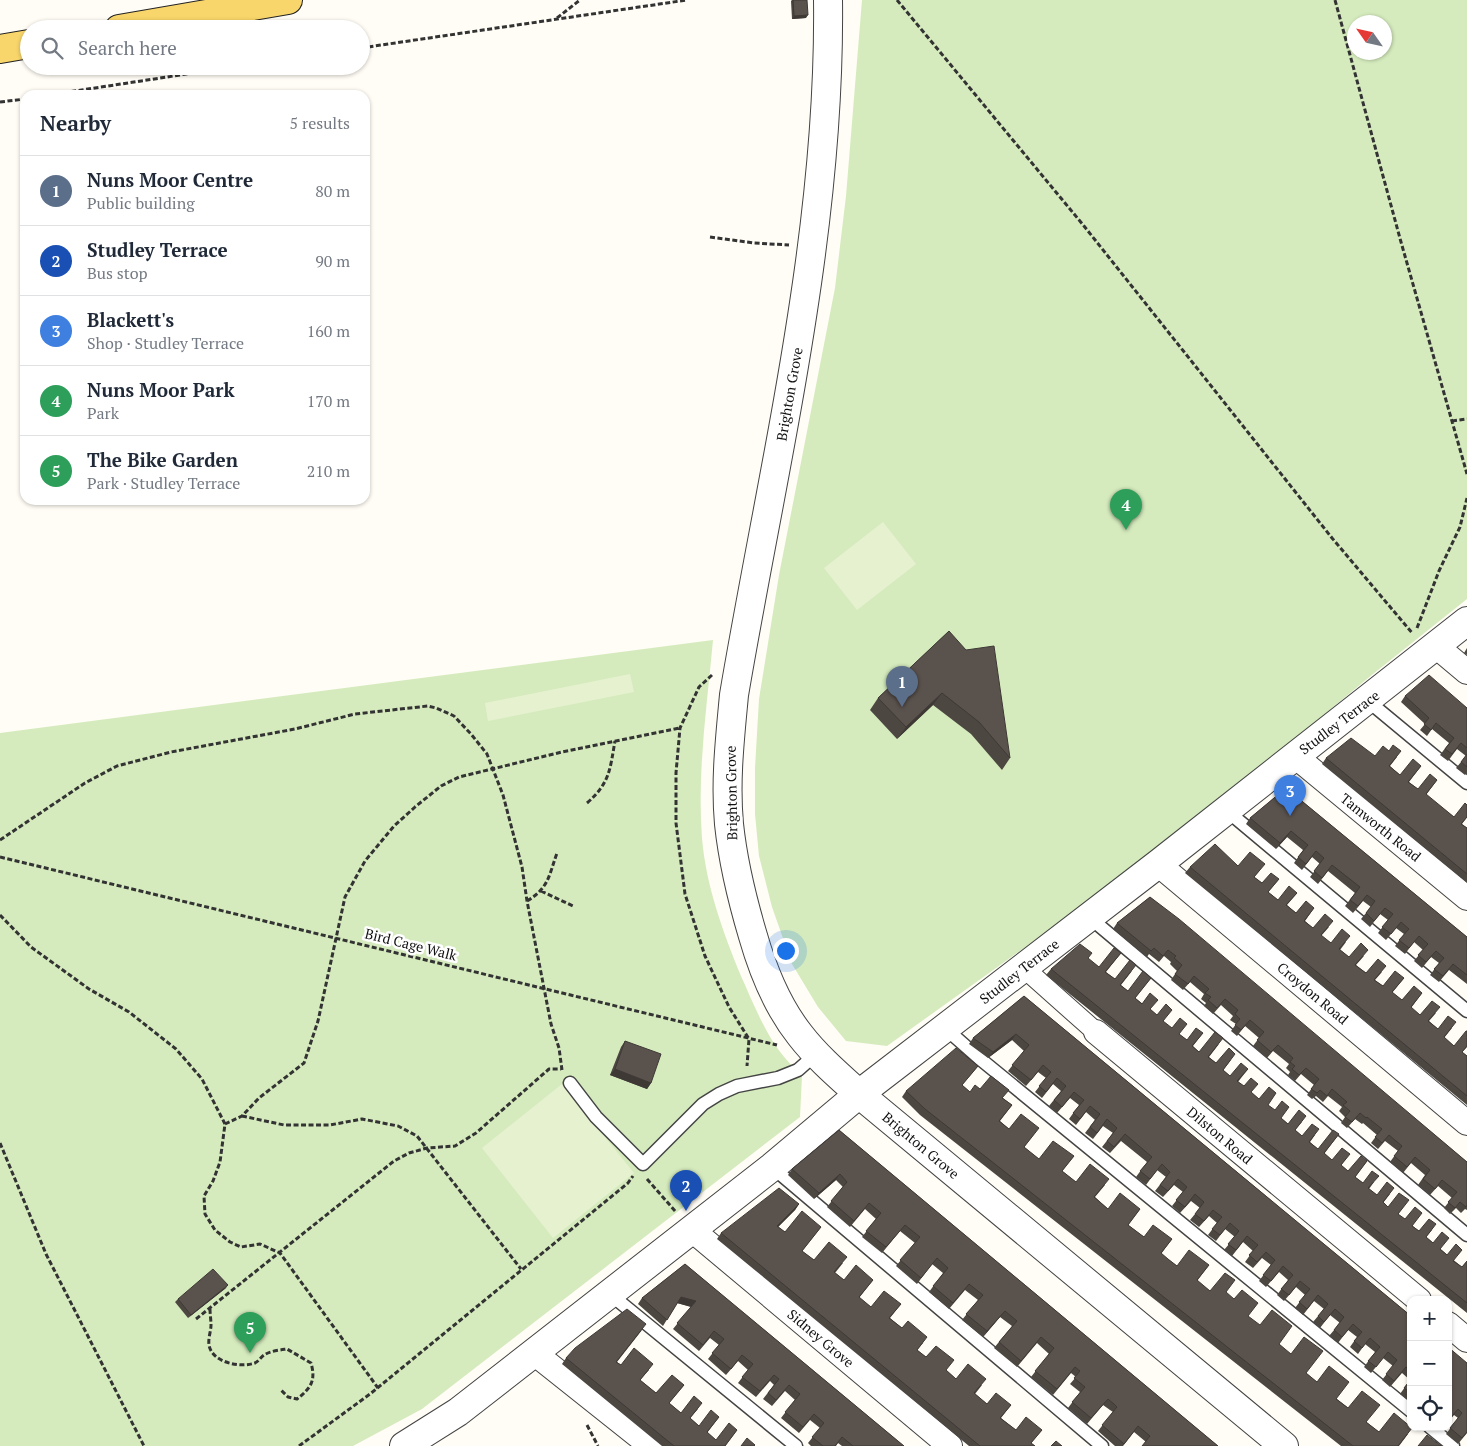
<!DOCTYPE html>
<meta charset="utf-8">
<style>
body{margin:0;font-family:"PT Serif",serif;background:#f2f2f3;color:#1f2937}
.controls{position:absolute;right:15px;bottom:15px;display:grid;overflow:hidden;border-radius:10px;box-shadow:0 1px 4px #0004}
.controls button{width:45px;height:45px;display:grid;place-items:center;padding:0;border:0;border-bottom:1px solid #e0e1e3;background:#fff;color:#1f2937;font:25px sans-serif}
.compass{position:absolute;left:1347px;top:15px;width:45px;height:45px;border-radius:50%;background:#fff;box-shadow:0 1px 4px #0004;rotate:304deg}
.you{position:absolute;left:785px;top:950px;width:18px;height:18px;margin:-12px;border:4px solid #fff;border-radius:50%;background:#1a73e8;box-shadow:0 0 0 8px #1a73e833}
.badge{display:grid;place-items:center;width:32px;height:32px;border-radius:50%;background:#0f766e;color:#fff;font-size:16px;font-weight:700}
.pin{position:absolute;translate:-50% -41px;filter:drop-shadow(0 1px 2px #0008)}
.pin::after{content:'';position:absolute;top:26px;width:18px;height:15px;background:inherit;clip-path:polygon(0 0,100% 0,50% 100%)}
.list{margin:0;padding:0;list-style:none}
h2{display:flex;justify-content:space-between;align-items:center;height:65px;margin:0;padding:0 20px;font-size:21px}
h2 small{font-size:16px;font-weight:400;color:#747a83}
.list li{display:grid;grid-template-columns:32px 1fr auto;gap:15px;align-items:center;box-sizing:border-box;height:70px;padding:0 20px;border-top:1px solid #e0e1e3}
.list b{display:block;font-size:19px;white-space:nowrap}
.list p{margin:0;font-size:16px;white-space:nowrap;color:#747a83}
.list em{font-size:16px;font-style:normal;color:#747a83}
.icon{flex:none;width:28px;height:28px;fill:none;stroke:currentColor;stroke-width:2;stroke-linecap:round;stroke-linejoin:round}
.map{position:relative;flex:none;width:1467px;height:1446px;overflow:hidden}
.search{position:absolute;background:#fff;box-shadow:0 1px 4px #0004;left:20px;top:20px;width:350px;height:55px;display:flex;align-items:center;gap:12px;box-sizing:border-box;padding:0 18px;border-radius:28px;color:#747a83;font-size:19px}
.panel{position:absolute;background:#fff;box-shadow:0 1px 4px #0004;left:20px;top:90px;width:350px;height:415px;border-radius:15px}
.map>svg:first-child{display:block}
</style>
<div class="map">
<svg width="1467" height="1446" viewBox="0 0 1467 1446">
<rect width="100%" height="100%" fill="#fffdf5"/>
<path fill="#d5ebbd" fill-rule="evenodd" d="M862,0H1467V599L1373,674L1158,852L887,1046L846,1041L818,1007L792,964L772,907L759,856L755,814V768L759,699L779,575L835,288L846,196ZM1354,22H1384V52H1354Z
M713,640C707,706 697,772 702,838C706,886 723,932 741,976C750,996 758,1016 769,1035C777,1050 790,1064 802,1076L800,1117L422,1409L353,1446H0V733Z"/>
<path fill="#e6f2cf" d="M883,522L916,564L857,610L824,568Z
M630,674L634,692L488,721L485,703Z
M562,1084L634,1173L553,1238L482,1148Z"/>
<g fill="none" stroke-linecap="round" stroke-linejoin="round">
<g stroke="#444" stroke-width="15">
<path id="service" d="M1368,701L1467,783
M1226,810L1467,1011
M1089,917L1467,1235
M945,1028L979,1058L1411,1411
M570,1083L596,1117L643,1164L703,1104L719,1094L737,1086L778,1078L798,1070L816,1054
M772,1167L1102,1446
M610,1294L796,1446
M1430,1427L1453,1446"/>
</g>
<g stroke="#444" stroke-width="21">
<path id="pedestrian" d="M1024,968L1096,1032"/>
</g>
<g stroke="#444" stroke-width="26">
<path id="minor" d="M1436,646L1467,672
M1295,756L1467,898
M1158,864L1467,1123
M1096,1032L1419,1300
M691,1229L950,1446
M1448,1324L1467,1340
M533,1352L651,1446"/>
</g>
<g stroke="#444" stroke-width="30">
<path id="tertiary" d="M828,0C831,235 773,465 734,695C730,738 725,781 729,824C733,862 742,899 753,936C763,971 777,1006 800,1035C817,1057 838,1075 859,1094L1284,1446
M404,1446L458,1412L772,1167L859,1094L1158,864L1467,621"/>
</g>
<g stroke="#222" stroke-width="30">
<path id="primary" d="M119,29L288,0
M0,49L29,44"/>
</g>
<path stroke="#333" stroke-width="3" stroke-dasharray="5 2.5" stroke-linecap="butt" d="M897,0L1084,226L1332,538L1413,634
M1335,0L1401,242L1467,474
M557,18L580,0
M361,48L687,0
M49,95L239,66
M0,102L25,99
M710,237L754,243L789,245
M1452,421L1467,419
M1417,628L1439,571L1460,527L1467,498
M712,675L699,687L680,728L676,773V823L685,894L705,956L729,1007L749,1039L747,1066
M587,803C610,783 610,769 615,741
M0,840L85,783L117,766L171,752L295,729L355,714L428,706L436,708L454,716L471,734L487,754L503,795L522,867L527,901L551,1024L559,1048L562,1070
M0,857L777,1045
M541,891L573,906
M527,901C549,888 549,875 557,853
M0,915L31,947L89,989L129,1012L176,1049L202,1079L225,1124L220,1162L213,1181L204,1196L205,1214L215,1230L230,1242L241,1247L260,1244L280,1253L378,1388
M242,1116L284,1125H330L362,1119L398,1126L417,1136L521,1269
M225,1124L242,1116L259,1098L304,1063L318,1021L345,897L365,861L394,826L415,807L441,786L459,777L562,752L680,728
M0,1143L46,1254L144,1446
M647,1179L676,1212
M210,1309C210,1314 211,1320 211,1325C211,1331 208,1338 209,1345C212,1363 241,1368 255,1363C259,1361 261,1357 264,1355C270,1351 280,1350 287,1349L311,1363C316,1381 311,1388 297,1399L288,1397L280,1389
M196,1319L394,1161L409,1153L427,1148L455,1146L476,1133L549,1069H561
M587,1425L598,1446
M299,1446L370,1394L628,1183L633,1176"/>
<use href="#service" stroke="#fff" stroke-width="12"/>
<use href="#pedestrian" stroke="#fff" stroke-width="19"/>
<use href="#minor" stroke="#fff" stroke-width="24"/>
<use href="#tertiary" stroke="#fff" stroke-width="28"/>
<use href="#primary" stroke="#f9d66b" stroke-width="28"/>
</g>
<path fill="#4d4742" d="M792,0H807L806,18L792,19L791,1Z
M949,631L1010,758L1002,770L971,734L933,705L897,739L870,710L878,698Z
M1467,648V655L1464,653Z
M1405,696L1456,700L1467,708V773L1465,775L1456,768L1466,756L1457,749L1448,761L1440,755L1449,743L1432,729L1427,736L1420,730L1425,724L1401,702Z
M1389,751L1397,757L1390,766L1400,775L1421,766L1409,782L1418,789L1437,780L1426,795L1454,817H1467L1462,824L1467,828V883L1322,764L1326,758L1375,756Z
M1286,788L1467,937V984L1449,970L1439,982L1430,975L1439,963L1431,957L1422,968L1414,961L1423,950L1414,942L1405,954L1395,946L1404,934L1396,928L1386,940L1378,933L1388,920L1380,914L1370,927L1361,919L1371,907L1363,901L1353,913L1345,906L1355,893L1328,871L1318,884L1310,877L1320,864L1312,857L1302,870L1294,863L1303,850L1287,837L1276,849L1246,824L1250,818Z
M1238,866L1260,870L1254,877L1262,883L1279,879L1268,892L1278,900L1297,893L1287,905L1296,913L1314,908L1305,921L1313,928L1329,927L1321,936L1331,943L1346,942L1340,950L1349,957L1364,956L1356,965L1366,973L1382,972L1375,980L1383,986L1404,978L1392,993L1402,1000L1422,993L1411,1008L1420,1015L1436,1013L1429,1021L1438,1029L1452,1028L1444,1038L1454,1046L1467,1047L1462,1052L1467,1056V1105L1185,873L1190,867Z
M1150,897L1467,1162V1210L1465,1209L1461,1213L1456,1208L1450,1214L1444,1208L1452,1198L1438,1186L1430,1195L1418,1185L1425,1175L1411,1163L1403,1173L1390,1162L1398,1151L1385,1141L1378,1149L1371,1143L1377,1135L1363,1123L1362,1124L1355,1119L1347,1128L1341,1123L1345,1117L1339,1111L1342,1107L1328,1096L1323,1102L1316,1096L1312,1099L1307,1095L1314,1085L1301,1074L1295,1081L1288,1075L1290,1072L1286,1068L1289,1064L1273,1051L1267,1058L1253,1046L1259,1038L1245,1026L1237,1036L1231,1031L1236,1024L1230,1020L1233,1016L1221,1005L1213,1014L1204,1006L1206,1003L1201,999L1204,994L1190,982L1183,990L1171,980L1177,971L1170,964L1171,962L1164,956L1159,962L1149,954L1147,957L1113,929L1117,923Z
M1121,953L1106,972L1115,979L1132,971L1121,985L1128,991L1151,978L1135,998L1151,1010L1163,1022L1187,1040L1203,1033L1193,1046L1199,1052L1219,1044L1209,1057L1216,1063L1231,1060L1223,1070L1230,1076L1248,1069L1238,1082L1259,1099L1268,1105L1281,1118L1288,1124L1302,1122L1295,1130L1302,1136L1315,1135L1310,1142L1318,1149L1339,1134L1324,1154L1332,1160H1345L1341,1165L1348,1171L1367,1161L1355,1177L1363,1183L1374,1182L1369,1189L1377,1195L1390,1194L1383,1203L1388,1207L1404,1206L1398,1214L1419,1231L1432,1230L1426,1237L1462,1267L1467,1261V1313L1046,975L1051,969L1088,959L1099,967Z
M1024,996L1411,1316V1397L1408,1400L1400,1394L1410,1380L1402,1373L1390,1387L1382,1380L1393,1366L1383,1358L1371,1373L1364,1367L1375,1352L1365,1344L1358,1354L1350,1347L1357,1337L1348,1330L1338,1343L1329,1336L1340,1323L1330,1315L1320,1328L1313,1322L1324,1309L1314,1301L1303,1315L1295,1308L1305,1295L1296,1287L1284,1301L1277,1295L1288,1280L1279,1272L1266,1287L1259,1281L1271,1265L1262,1258L1253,1268L1245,1262L1253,1251L1243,1242L1232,1256L1224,1250L1235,1237L1225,1229L1216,1241L1208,1235L1217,1223L1209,1216L1199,1227L1190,1220L1200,1208L1191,1201L1180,1213L1172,1206L1183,1192L1174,1185L1163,1197L1155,1191L1166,1177L1157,1170L1146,1185L1136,1177L1147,1162L1121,1141L1110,1153L1102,1147L1113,1133L1103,1126L1093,1139L1085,1133L1095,1120L1086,1112L1076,1125L1069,1119L1079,1105L1070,1098L1057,1113L1049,1106L1061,1091L1053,1084L1042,1098L1035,1092L1046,1078L1038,1072L1026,1086L1008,1071L1024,1051L1012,1040L988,1058L969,1044L973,1038Z
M625,1041L651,1083L647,1089L610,1075L621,1047Z
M978,1066L962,1085L970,1092L980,1089L1003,1098L1012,1105L1000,1121L1009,1129L1034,1134L1024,1147L1039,1159L1074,1156L1062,1171L1076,1182L1105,1185L1095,1197L1108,1209H1140L1128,1225L1144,1237L1172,1239L1161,1254L1177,1266L1209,1265L1197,1281L1210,1291L1226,1293L1248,1317L1279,1344L1306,1373L1337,1399L1379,1432L1408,1434L1399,1446H1341L920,1115L902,1097L906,1091Z
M839,1130L1218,1446L1146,1442L1134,1432L1123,1446H1115L1098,1431L1113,1412L1110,1410L1103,1405L1087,1424L1068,1408L1080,1392L1070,1384L1076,1377L1071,1373L1053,1395L1031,1377L1049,1354L1037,1343L1017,1367L994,1348L1012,1326L1000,1317L983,1337L962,1320L978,1300L965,1290L949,1309L929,1292L943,1273L932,1264L917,1284L896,1266L915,1243L900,1231L882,1253L862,1237L876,1219L865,1209L850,1227L827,1207L843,1187L836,1180L814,1199L788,1175L792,1169Z
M799,1204L795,1210L778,1227L785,1232L821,1227L802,1251L814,1260L843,1263L835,1273L844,1280H873L859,1298L871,1307L901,1304L890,1318L902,1328L923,1343L917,1350L926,1357L946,1370L956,1379L982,1385L975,1394L987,1404L1011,1405L1001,1418L1016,1430H1042L1031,1443L1035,1446H969L717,1239L721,1233Z
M685,1264L904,1446H842L838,1443L836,1446H811L808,1443L820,1428L810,1420L799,1433L781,1418L795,1400L785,1391L772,1406L763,1399L774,1385L770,1381L756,1397L738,1383L748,1370L738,1361L726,1375L708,1359L719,1345L710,1338L699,1351L673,1329L691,1307L677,1303L663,1326L638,1304L642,1298Z
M226,1288L188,1318L175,1302L178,1299Z
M642,1330L617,1362L621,1365L649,1370L640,1380L656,1393L684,1385L669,1403L681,1413L698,1409L690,1418L699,1426L719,1417L707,1433L716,1440L737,1430L725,1446H662L562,1364L566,1358Z
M1448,1347L1467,1433L1458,1444L1446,1434L1458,1418L1454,1415L1448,1422Z
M1438,1427H1444L1441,1430Z"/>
<path fill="#3f3936" d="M808,15L806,18L792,19L794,16Z
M942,693L933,705L897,739L906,727Z
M1291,831L1287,837L1276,849L1280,843Z
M1016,1034L1012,1040L988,1058L993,1052Z
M615,1069L651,1083L647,1089L610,1075Z
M840,1174L836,1180L814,1199L819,1193Z
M799,1204L795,1210L773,1232L777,1226Z
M228,1285L226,1288L188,1318L191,1315Z
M681,1297L696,1301L692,1307L677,1303Z
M1005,1311L1000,1317L983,1337L987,1331Z"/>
<path fill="#5a524d" stroke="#3f3936" d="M793,0H807L808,15L794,16Z
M949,631L966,650L994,646L1010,758L979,722L942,693L906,727L878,698Z
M1429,675L1467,708V748L1461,743L1452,754L1445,749L1454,738L1436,723L1431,730L1424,724L1429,718L1405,696Z
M1351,738L1375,756L1383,746L1389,751L1393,745L1401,751L1389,766L1400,775L1413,759L1421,766L1408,782L1418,789L1430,774L1437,780L1426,794L1454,817L1465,803L1467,805V817L1461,824L1467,828V874L1326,758Z
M1467,754V767L1461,762Z
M1286,788L1467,937V975L1453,964L1443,976L1434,969L1444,958L1436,951L1426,962L1418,955L1428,944L1419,936L1409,948L1399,940L1409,929L1401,922L1391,934L1382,927L1393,914L1385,908L1374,921L1366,913L1375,901L1367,895L1358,906L1350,900L1360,887L1332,865L1322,878L1314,871L1324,858L1316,851L1306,864L1298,857L1308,845L1291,831L1280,843L1250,818Z
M1215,844L1238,866L1250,852L1265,864L1254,877L1262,883L1271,873L1279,879L1268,892L1278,900L1289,886L1297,893L1286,905L1296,913L1306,901L1314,908L1304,921L1313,928L1325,914L1333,921L1321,935L1331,943L1342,929L1350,936L1339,949L1349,957L1361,943L1368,950L1355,965L1366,973L1378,959L1386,966L1374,980L1383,986L1395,971L1404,978L1392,992L1402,1000L1414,986L1422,993L1411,1007L1420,1015L1432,1001L1440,1007L1428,1021L1438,1029L1448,1016L1456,1022L1444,1037L1454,1046L1466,1031H1467V1046L1462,1052L1467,1056V1096L1190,867Z
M1150,897L1179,919L1467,1162V1205L1466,1207L1460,1202L1455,1208L1448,1202L1457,1192L1442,1180L1435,1189L1423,1179L1430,1170L1415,1157L1407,1167L1394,1156L1402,1146L1389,1135L1382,1143L1375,1137L1382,1129L1367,1117L1366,1118L1360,1113L1352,1122L1345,1117L1350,1111L1343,1105L1347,1102L1332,1089L1327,1096L1320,1090L1317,1093L1311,1089L1319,1079L1306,1068L1299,1075L1292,1069L1295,1066L1290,1062L1293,1058L1278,1045L1271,1052L1257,1040L1264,1032L1250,1020L1241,1030L1235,1025L1240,1019L1235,1014L1238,1010L1225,999L1217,1008L1208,1000L1211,997L1205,993L1209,989L1194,976L1188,984L1175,974L1182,965L1174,958L1176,956L1168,950L1163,956L1154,948L1151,951L1117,923Z
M1080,944L1092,953L1088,958L1099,967L1114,948L1121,953L1105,972L1115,979L1130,960L1136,965L1120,985L1128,991L1143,971L1151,978L1135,998L1142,1004L1150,993L1158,1000L1150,1009L1157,1015L1166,1004L1172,1010L1163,1021L1172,1028L1180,1018L1187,1024L1179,1034L1187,1040L1196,1028L1203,1033L1192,1046L1199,1052L1215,1032L1223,1038L1208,1057L1216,1063L1229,1048L1235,1054L1223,1070L1230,1076L1241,1063L1248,1069L1237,1081L1244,1086L1251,1078L1258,1084L1251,1092L1259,1099L1269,1087L1276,1093L1268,1105L1275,1110L1282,1101L1289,1107L1281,1118L1288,1124L1299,1110L1306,1116L1295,1130L1302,1136L1312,1124L1319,1129L1309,1142L1318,1149L1333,1130L1339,1134L1324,1153L1332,1160L1342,1148L1350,1154L1341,1165L1348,1171L1361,1156L1367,1161L1355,1177L1363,1183L1372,1171L1379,1176L1368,1188L1377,1195L1387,1182L1394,1188L1383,1202L1388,1207L1399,1193L1409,1200L1398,1214L1405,1219L1415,1207L1422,1213L1412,1226L1419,1231L1429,1219L1436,1224L1426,1237L1433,1243L1442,1232L1449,1238L1440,1249L1447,1255L1456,1244L1462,1250L1453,1261L1462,1267L1467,1261V1303L1051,969Z
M1024,996L1411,1316V1371L1406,1367L1394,1381L1386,1374L1397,1360L1388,1352L1376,1367L1368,1361L1380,1347L1370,1338L1362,1348L1354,1341L1362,1332L1353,1324L1342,1337L1334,1330L1344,1317L1335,1309L1324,1322L1318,1316L1328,1304L1318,1295L1307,1309L1299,1302L1310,1289L1300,1281L1289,1295L1281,1289L1293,1275L1283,1266L1271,1281L1263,1275L1275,1260L1266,1252L1257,1262L1249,1255L1258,1245L1247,1236L1236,1250L1228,1244L1239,1231L1230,1223L1220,1235L1212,1229L1222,1217L1213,1210L1204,1221L1195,1214L1204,1202L1195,1194L1185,1207L1176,1200L1187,1187L1178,1179L1168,1191L1160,1185L1170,1172L1162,1164L1150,1179L1140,1171L1152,1157L1125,1134L1114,1147L1107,1141L1117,1128L1107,1119L1097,1133L1090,1127L1100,1114L1090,1106L1080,1119L1073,1113L1084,1100L1074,1092L1062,1107L1054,1100L1066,1086L1057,1078L1046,1092L1039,1086L1051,1072L1043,1065L1031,1080L1012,1065L1029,1045L1016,1034L993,1052L973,1038Z
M625,1041L661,1054L651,1083L615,1069Z
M956,1048L978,1066L962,1085L970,1092L975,1085L980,1089L991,1076L1009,1090L1002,1098L1012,1105L999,1121L1009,1129L1021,1114L1039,1128L1024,1147L1039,1159L1053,1141L1074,1156L1062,1171L1076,1182L1090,1164L1109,1179L1094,1197L1108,1209L1120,1193L1140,1209L1128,1225L1144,1237L1153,1225L1172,1239L1161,1253L1168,1259L1177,1266L1189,1250L1209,1265L1197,1280L1210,1291L1225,1273L1235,1280L1226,1292L1234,1299L1242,1290L1258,1303L1248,1316L1260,1325L1272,1310L1292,1326L1279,1344L1291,1354L1304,1337L1323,1351L1306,1373L1317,1382L1329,1366L1349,1382L1336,1399L1348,1408L1362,1391L1380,1405L1366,1422L1379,1432L1394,1413L1412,1428L1398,1446H1353L925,1109L906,1091Z
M839,1130L1218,1446H1142L1150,1436L1138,1426L1124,1444L1102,1425L1117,1407L1114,1404L1108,1399L1091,1418L1072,1402L1085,1387L1074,1378L1080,1371L1075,1367L1057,1389L1035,1371L1054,1348L1041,1337L1021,1361L999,1342L1017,1321L1005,1311L987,1331L966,1314L983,1295L969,1284L953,1303L933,1286L948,1268L937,1258L921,1278L900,1260L920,1237L905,1225L886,1247L866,1231L881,1213L869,1203L854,1221L831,1201L847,1182L840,1174L819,1193L792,1169Z
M779,1188L799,1204L777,1226L785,1232L802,1211L821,1227L802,1251L814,1260L829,1242L847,1257L834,1272L844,1280L856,1265L873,1280L859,1297L871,1307L884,1291L901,1304L889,1318L902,1328L908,1321L927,1337L917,1350L926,1357L936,1346L954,1360L946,1370L956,1379L968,1364L986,1379L974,1393L987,1404L996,1393L1011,1405L1000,1418L1016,1430L1026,1417L1042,1430L1031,1443L1035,1446H980L721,1233Z
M685,1264L904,1446H853L842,1437L835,1446H823L812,1437L824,1423L814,1414L803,1427L785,1412L800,1394L789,1385L776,1400L768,1393L779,1379L774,1375L760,1391L742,1377L753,1364L742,1355L731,1369L712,1353L724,1339L714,1331L703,1345L677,1323L696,1301L681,1297L667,1320L642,1298Z
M213,1269L228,1285L191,1315L178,1299Z
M627,1309L646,1324L616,1362L621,1365L634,1348L653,1364L640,1380L656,1393L672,1375L684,1385L669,1403L681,1413L694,1396L702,1403L690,1418L699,1426L711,1410L719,1417L707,1432L716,1440L729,1423L737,1430L725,1446H674L566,1358L575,1348Z
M1448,1347L1467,1363V1432L1462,1438L1450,1428L1462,1413L1458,1409L1448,1421V1406L1450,1404L1448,1402Z
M1411,1379V1393L1404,1388Z
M1427,1435L1441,1446H1418Z
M747,1438L755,1445L754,1446H741Z
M1056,1441L1062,1446H1051Z"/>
<g text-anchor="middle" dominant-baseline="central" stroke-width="5" stroke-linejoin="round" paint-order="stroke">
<g font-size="14" fill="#111" stroke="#fff">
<text transform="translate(789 394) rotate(-80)">Brighton Grove</text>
<text transform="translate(1339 722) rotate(-37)">Studley Terrace</text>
<text transform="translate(731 793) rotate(-91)">Brighton Grove</text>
<text transform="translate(1381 827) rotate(39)">Tamworth Road</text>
<text transform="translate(411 944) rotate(14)">Bird Cage Walk</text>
<text transform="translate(1019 971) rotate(-38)">Studley Terrace</text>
<text transform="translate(1313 993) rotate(40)">Croydon Road</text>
<text transform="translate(1220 1135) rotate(40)">Dilston Road</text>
<text transform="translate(921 1145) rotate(40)">Brighton Grove</text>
<text transform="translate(821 1338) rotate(40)">Sidney Grove</text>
</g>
</g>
</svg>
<div class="controls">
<button>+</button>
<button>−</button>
<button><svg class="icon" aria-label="locate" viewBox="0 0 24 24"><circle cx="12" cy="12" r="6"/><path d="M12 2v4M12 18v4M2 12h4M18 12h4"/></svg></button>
</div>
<svg class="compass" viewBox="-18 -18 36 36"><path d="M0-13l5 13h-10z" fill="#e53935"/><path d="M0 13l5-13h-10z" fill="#747a83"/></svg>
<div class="you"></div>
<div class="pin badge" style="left:902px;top:707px;background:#5c6f8a">1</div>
<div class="pin badge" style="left:686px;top:1211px;background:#1a4fb4">2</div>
<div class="pin badge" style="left:1290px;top:816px;background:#3f7fe0">3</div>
<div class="pin badge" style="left:1126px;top:530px;background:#2e9e5b">4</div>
<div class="pin badge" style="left:250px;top:1353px;background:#2e9e5b">5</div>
<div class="search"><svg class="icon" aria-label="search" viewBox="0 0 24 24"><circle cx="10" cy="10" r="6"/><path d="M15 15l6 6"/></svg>Search here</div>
<section class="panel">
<h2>Nearby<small>5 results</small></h2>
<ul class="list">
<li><span class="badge" style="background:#5c6f8a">1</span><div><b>Nuns Moor Centre</b><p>Public building</p></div><em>80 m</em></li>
<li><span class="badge" style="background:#1a4fb4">2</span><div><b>Studley Terrace</b><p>Bus stop</p></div><em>90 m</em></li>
<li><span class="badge" style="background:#3f7fe0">3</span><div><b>Blackett's</b><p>Shop · Studley Terrace</p></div><em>160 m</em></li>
<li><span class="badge" style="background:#2e9e5b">4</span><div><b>Nuns Moor Park</b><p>Park</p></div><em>170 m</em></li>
<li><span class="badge" style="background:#2e9e5b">5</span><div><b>The Bike Garden</b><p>Park · Studley Terrace</p></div><em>210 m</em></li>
</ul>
</section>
</div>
